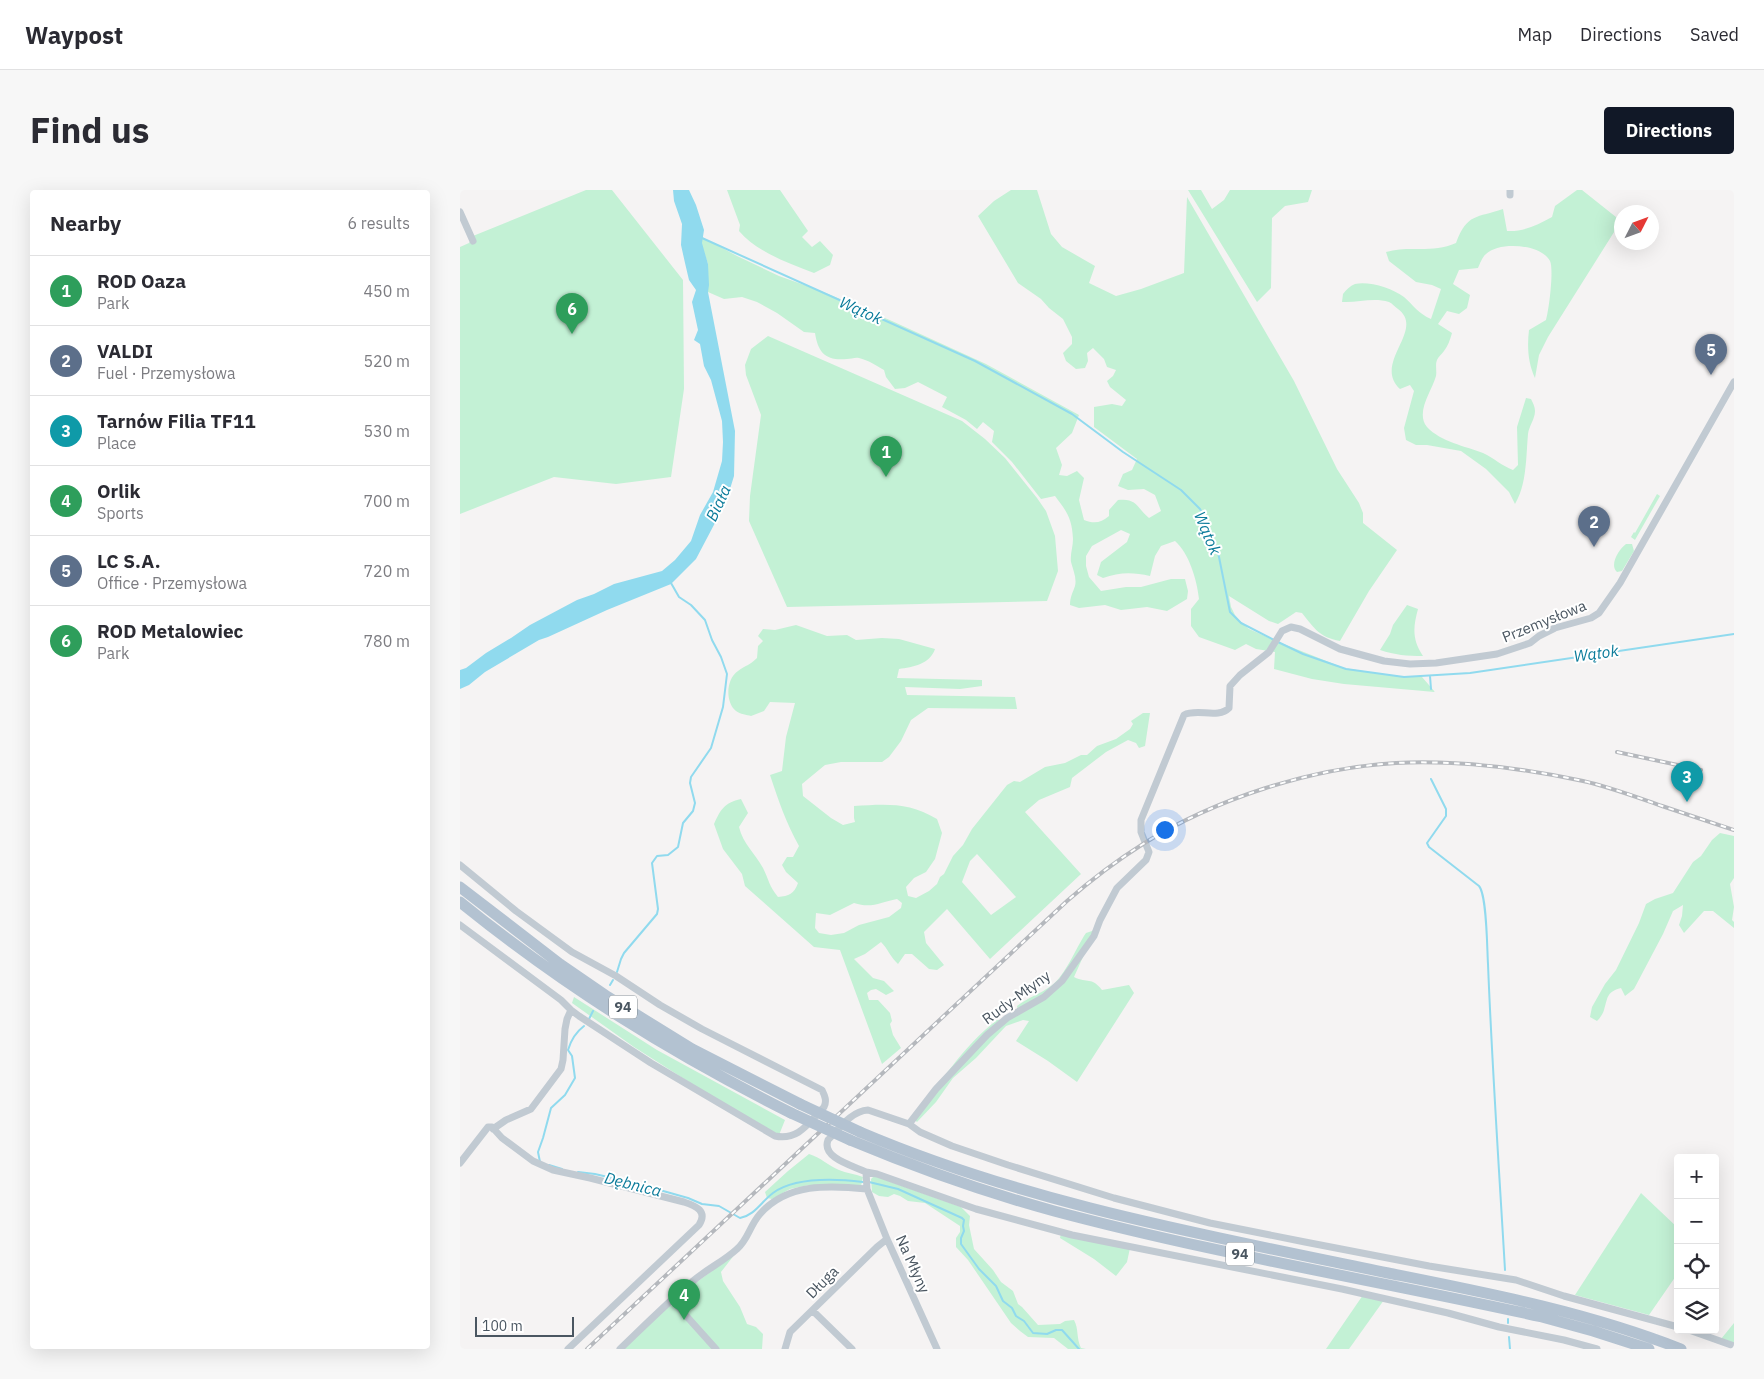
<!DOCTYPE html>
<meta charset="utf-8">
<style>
body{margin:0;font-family:"IBM Plex Sans",sans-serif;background:#f7f7f7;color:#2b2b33}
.controls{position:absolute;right:15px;bottom:15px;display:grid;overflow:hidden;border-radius:5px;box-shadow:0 5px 20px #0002}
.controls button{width:45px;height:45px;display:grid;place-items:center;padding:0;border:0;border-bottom:1px solid #e1e1e2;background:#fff;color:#2b2b33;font:25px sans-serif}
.compass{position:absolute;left:1154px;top:15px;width:45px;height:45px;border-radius:50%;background:#fff;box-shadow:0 5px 20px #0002;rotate:48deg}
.scale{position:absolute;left:15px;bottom:12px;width:99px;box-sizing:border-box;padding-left:5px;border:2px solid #4a5661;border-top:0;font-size:14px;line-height:18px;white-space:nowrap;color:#4a5661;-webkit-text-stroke:4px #fff;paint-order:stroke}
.you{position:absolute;left:704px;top:639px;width:18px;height:18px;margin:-12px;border:4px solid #fff;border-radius:50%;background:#1a73e8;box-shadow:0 0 0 8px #1a73e833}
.badge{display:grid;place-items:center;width:32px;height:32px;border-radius:50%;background:#111827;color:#fff;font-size:16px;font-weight:700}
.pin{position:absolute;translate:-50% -41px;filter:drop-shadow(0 1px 2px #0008)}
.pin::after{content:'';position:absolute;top:26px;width:18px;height:15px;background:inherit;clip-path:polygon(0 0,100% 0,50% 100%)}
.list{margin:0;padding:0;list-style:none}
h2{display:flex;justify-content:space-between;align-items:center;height:65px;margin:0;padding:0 20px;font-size:21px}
h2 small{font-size:16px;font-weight:400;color:#7c7c81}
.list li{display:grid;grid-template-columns:32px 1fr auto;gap:15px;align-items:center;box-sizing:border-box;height:70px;padding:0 20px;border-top:1px solid #e1e1e2}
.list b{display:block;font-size:19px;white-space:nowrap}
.list p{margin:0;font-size:16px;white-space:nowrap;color:#7c7c81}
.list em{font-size:16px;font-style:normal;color:#7c7c81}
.icon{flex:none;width:28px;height:28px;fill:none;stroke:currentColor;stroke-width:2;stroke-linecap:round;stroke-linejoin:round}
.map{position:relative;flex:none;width:1274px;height:1159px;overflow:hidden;border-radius:5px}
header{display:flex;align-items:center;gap:30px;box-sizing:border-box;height:70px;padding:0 25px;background:#fff;border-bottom:1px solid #e1e1e2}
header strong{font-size:24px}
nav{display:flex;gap:28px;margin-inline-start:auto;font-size:18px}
.intro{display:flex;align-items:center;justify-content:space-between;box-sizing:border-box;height:120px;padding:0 30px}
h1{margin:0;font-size:35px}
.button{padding:12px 22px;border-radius:5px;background:#111827;color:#fff;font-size:18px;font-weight:700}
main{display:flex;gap:30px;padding:0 30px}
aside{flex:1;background:#fff;border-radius:5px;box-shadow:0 5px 20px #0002}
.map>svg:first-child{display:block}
</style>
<header>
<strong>Waypost</strong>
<nav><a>Map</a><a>Directions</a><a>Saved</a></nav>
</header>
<div class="intro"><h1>Find us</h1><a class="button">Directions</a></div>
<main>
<aside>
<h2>Nearby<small>6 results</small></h2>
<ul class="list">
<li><span class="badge" style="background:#2e9e5b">1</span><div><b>ROD Oaza</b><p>Park</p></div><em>450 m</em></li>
<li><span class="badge" style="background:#5c6f8a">2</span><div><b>VALDI</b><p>Fuel · Przemysłowa</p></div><em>520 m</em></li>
<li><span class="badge" style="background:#0f9aa8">3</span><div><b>Tarnów Filia TF11</b><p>Place</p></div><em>530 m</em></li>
<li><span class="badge" style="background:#2e9e5b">4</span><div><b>Orlik</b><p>Sports</p></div><em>700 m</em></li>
<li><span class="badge" style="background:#5c6f8a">5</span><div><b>LC S.A.</b><p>Office · Przemysłowa</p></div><em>720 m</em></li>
<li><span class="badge" style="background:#2e9e5b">6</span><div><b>ROD Metalowiec</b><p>Park</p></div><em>780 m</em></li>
</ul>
</aside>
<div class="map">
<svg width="1274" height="1159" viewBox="0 0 1274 1159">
<rect width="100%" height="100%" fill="#f5f3f3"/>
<path fill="#c3f1d5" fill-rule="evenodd" d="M126,0H152L223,90L224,199L211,287L156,294L94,287L0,324V57L9,53L13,46Z
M267,0H320L348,41L342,47L352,57L360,51L373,65L370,75L354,83C328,73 297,62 279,41L280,35Z
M551,0H577L591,44L602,57L635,76L629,93L656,106L681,99L724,83L727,7L834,191L877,279L899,313L903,323V333L937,360L909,401L880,451C859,447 855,439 842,423L836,422L818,434L809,431L769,406L771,417L775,425L784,435L789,439L816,451L884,478L936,486L962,487L975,502L884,494L852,489L814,479L815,462L796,459L786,454L775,460L739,447L731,436V419L739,409C737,390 729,363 715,351L701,356L695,366L690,386C673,382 659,382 643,388L637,385L641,372L667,352L670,344L661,340L632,356L626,366V376L629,387L641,401L666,397H681L711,389H725L728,401L727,409L707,421L687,417L661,420L645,415L619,418L610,415C610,407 613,402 615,396C617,388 613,380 611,372C610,364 613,357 613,349C612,328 607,322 595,306L581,309L552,272L532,252L534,241L523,232L517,239L506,230L482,217L487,207L458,192L445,198L435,199L426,187L424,180C417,176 408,170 399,168C395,167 391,169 387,169C366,171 358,163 355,143L344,142L317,123L297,112L282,107L264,109L248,102V74L242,56V47L277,66L319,86L361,101L432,131L526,174L619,225L612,243L596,258L602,275L599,285L607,286L617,281L624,288L619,310L624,330C634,334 641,333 649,326V320L658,310C677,308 676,317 689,328L701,321L695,305L684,299L668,300L658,296L663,284L672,280L677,269L634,237V217L652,214L662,216L666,210L650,197L647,191L653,186L656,180L647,177L644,169L633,158L627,163L628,171L625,178L616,179L606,171L603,163L612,154V147L603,129L589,118L581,109L558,93L518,26L534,11Z
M728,0H741L752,19L764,10L770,0H852L848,12L825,16L812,28L811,98L797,112Z
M1117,0H1122L1161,31L1088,147L1079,165L1075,188C1068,173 1067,157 1069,140L1086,130C1089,120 1094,79 1090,71C1081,54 1039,51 1026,64C1022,67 1020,74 1018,78L999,80L993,94L1010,105L1007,118L999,124L987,121L978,134L992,143C990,150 988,156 984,161C982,164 978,167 977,170C975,175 977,181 976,186C972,201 955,222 967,237C981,252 1005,256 1023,263C1034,268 1042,276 1053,280L1058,275L1057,237L1066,208L1071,209C1073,213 1075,217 1075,221C1075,229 1069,236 1068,244C1066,266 1067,294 1055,314L1049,302L1026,279L1001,261L967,255H956L946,250L944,238L954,201L950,195L940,199C912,173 966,140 938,119C935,117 932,113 929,112C913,107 898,113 882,112L883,104C886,100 890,96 895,94C909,91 932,98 944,107C953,115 959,124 971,129L981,99L972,95L956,92L929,71L926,62C949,55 972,64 996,53C1007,23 1017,28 1043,19L1047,41C1064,42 1077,35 1092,27L1095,16Z
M308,146L502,231L525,249L545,268L577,308L586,321L595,346L598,381L587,411L327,417L289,331L290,306L301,225L286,185L285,175L291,159Z
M1197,304L1200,306L1175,350L1171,347L1174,342L1175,343Z
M1166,354H1172L1174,361L1162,381L1157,382C1149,375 1159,359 1166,354Z
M947,415L958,419C953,437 952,450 963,466C947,466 935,465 920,460L930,444L933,435Z
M336,435L367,446L387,445L396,450L422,448L439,449L475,459C470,474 453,477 439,479L437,488L522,490V496L500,499L445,497L447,505L555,507L557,519L468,518L451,530L441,551L429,567L422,572H381L365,575L342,594L343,606L371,628L383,635L395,632L394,628V616C426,614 449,612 477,629L482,643L475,669L466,682L454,688L446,697L448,706L456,708L469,701L477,694L480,687L484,684L493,666L503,655L512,639L547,595L554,591L560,592L585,577L605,573L621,565H627L637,556L656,549L670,539L673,534L671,531L683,523H690L685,556L679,558L676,553L668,550L646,562L612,588L610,597L579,610L565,622L621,684L530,769L487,719L464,742L466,753L484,775L477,780L469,779L452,764H445L438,774C431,768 428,759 421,752L405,764L394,769L413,788L424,791L434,801L426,805L416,799L411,800L407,803L409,810H418L430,823L432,831L430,834L433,845L441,858L422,874L380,760L354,757L285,696L282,684L263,659L254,634C261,619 264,613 281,609L288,623L279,637C283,654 295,663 303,678C309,690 309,696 318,707C329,706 334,704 338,693L326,682L322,675L327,667H333L339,656C326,633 318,609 310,585L322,581L326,547L335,513L310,512L304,521L291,526C287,525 280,524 276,521C265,512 266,489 278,481C286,475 289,476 297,468L298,456L303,451L298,446L303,439L315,440ZM517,664L556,707L531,725L502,692L510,671ZM437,709L442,713L441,718L429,727L399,735L384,743L371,745L359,743L355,738L356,723L370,725L394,713C412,719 420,712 437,709Z
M1260,643L1274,646V688L1270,694L1274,717L1272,730L1274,732V738L1253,721H1244L1224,743L1219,735L1222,726L1223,715L1213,721L1203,744L1174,799L1165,806L1161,798C1146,802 1148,808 1144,820C1143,824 1140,828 1137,831L1130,827L1132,817L1145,794L1156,780L1179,733L1186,714L1195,709L1213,703L1233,672L1241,666L1252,650Z
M635,740L614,787C628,794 631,786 642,800L669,795L674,803L617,892L588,871L556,851L569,831L563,830L546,836L516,868L493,888L476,912L457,932L454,929C479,894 503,856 537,830H543L558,822L557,816C567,808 580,804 591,796C606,785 615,759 626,743Z
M114,807L197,860L325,930L319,945L240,899L174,857L112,813Z
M349,964C360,967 369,976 379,980C386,983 395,984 403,987L401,996L349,995L330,999L312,1009L307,1008L305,1002L328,981Z
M414,986L501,1017L510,1026L509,1035L514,1059L533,1080L541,1092L553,1101L558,1114L562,1117L578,1135L600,1134L605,1131L614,1130C619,1139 616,1148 621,1158L626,1159H608L594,1148L568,1147L560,1141L551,1133L508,1070L496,1057V1048L500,1042V1036L465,1013L448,1011L440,1006L434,1004L428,1007L419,1006L412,1002L411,989Z
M1181,1003L1218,1038V1083L1189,1125L1115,1105Z
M601,1043L670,1058L667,1072L656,1086L634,1069L600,1048Z
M275,1064L261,1082L263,1091L280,1117L287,1134L296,1137L303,1144L302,1159H163L209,1115L211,1116L222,1103Z
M903,1105L924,1110L889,1159H866Z
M1274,1133V1154L1261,1149Z"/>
<path fill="#90daee" d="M213,0H229L236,15L244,40L242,53L248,74L249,95L248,102L275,241L274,286L266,312L236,369L211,394L147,420L88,447L79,450L25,482L9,495L0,499V480L6,478L26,463L51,448L70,435L117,410L134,404L154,394L202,381L215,370L231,351L240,325L253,302L262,271L263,252L262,231L251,190L244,176L240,154L234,150L238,140L232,112L236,100L229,90L225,73L221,55L222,34L214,11Z"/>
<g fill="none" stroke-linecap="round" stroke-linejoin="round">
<path stroke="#90daee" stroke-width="2" d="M242,48L515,171L612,224L663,262L721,300L740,319L746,330L758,362L770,422L781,433L814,450
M818,452L843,464L886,479L944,487L1010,483L1274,444
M970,486L971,499
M971,589L986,619V626L967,653L969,657L1019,696C1027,705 1027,759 1028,774C1032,876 1039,978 1045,1080
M157,782L161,769L164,763L197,724L198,719L192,673L197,666L208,665L218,657L223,633L233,621L235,613L230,593L231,587L251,558L263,517L267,484L261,467L252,450L245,430L231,415L219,407L211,393
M150,795L153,790
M129,829L133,821
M80,972L78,962L83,948L91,918L105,905L115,888L112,866L108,860C111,850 116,842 124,836
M89,975L102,979
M118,982L135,984L182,995L228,1008L242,1014L259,1016L280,1028C295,1025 301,1012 313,1003C335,987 377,989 403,992
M409,992L438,999L502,1028L504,1030L503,1036L504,1041L501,1048V1054L519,1079L536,1096L543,1111L552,1118L556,1126L564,1131L573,1143L587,1144L596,1140H602L619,1159
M1048,1129V1133
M1049,1147L1050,1159"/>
<path stroke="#c1cad2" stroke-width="7" d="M1050,5V0
M0,22L13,51
M0,675L56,721L112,762L156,786L200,815L242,839L362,900C365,906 367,911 364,917C349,932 339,951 315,946L191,873L119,826L111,820L101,810L0,735
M449,934L460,942L492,956L548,975L654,1008L750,1033L845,1052L969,1076L1056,1090L1104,1106L1218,1137
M33,939L46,930L71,919L101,879L103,870L105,839L107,829L111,820
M0,973L28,937H32L42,948L73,971L93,980L130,988L224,1012C236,1016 248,1021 239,1035L108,1159
M406,982L417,984L516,1019L612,1045L882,1099L988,1123L1039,1137L1104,1150L1137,1159
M212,1110L256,1159
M353,1121L392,1159
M1229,1140L1274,1156
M160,1159C184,1136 208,1112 233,1091C247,1079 264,1071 277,1059C288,1050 290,1035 300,1024C327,993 369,995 407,999
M325,1159L330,1142L417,1057L427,1049
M477,1159L427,1049L407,999L406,982C394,976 361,968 368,950C379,939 391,921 408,920L449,934L476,899L527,845L547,828L584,807L602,791L634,746L640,730L657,698L686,670L689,662L681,642V630L724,525C737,518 758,529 769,518L770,496L780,485L809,462L822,441L831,437L840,439L880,459L924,471L950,474L976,473L1037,464L1070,453L1079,446L1095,438L1131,428L1139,423L1160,393L1274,192"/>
<path stroke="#b3c2d1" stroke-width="11" d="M0,697L100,774L148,807L232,859L340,914
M0,712C105,797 211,863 331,923
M400,942C569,1014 750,1046 928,1083C1028,1103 1127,1122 1221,1159
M390,950C457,978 524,1002 594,1021C755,1064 920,1091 1082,1127L1133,1141L1189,1159"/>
<g stroke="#b5b8bd" stroke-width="4">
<path id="rail" d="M1157,562L1241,580
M127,1159L607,711C631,690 656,671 683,654C755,609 850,578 936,573C998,570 1062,578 1123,591C1150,597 1176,607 1202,616C1226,624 1250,632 1274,640"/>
</g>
<use href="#rail" stroke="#fff" stroke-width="2" stroke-dasharray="5.5" stroke-linecap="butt"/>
<path stroke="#b3c2d1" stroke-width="11" d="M340,914L400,942
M331,923L390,950"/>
</g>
<g text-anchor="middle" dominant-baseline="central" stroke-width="4" stroke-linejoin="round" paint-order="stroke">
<g fill="#fff" stroke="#808990" stroke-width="1">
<rect x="149" y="805.5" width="28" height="23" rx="4"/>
<rect x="766" y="1052.5" width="28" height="23" rx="4"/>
</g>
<g font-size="14" font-weight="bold" fill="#4a5661">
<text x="163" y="817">94</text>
<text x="780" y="1064">94</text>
</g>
<g font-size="15" fill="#4a5661" stroke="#fff">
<text transform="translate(1084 431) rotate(-22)">Przemysłowa</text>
<text transform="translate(556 807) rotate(-36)">Rudy-Młyny</text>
<text transform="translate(453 1074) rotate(66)">Na Młyny</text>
<text transform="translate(362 1092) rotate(-45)">Długa</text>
</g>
<g font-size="16" font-style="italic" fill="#0c7c9b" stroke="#fff">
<text transform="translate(401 120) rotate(24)">Wątok</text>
<text transform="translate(258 313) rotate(-65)">Biała</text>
<text transform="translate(748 343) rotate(67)">Wątok</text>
<text transform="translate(1136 463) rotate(-8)">Wątok</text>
<text transform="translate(173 994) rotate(14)">Dębnica</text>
</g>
</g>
</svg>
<div class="controls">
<button>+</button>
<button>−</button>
<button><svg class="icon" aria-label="locate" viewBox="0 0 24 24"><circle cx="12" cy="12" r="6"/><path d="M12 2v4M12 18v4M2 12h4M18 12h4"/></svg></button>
<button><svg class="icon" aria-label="layers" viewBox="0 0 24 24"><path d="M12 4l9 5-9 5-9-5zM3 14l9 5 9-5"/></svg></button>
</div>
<svg class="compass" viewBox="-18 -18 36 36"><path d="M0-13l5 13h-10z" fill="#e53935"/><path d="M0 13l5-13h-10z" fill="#7c7c81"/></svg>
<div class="scale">100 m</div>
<div class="you"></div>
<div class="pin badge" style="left:426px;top:287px;background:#2e9e5b">1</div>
<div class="pin badge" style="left:1134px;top:357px;background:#5c6f8a">2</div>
<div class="pin badge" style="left:1227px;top:612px;background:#0f9aa8">3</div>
<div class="pin badge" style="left:224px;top:1130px;background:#2e9e5b">4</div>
<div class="pin badge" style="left:1251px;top:185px;background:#5c6f8a">5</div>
<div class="pin badge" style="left:112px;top:144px;background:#2e9e5b">6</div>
</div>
</main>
